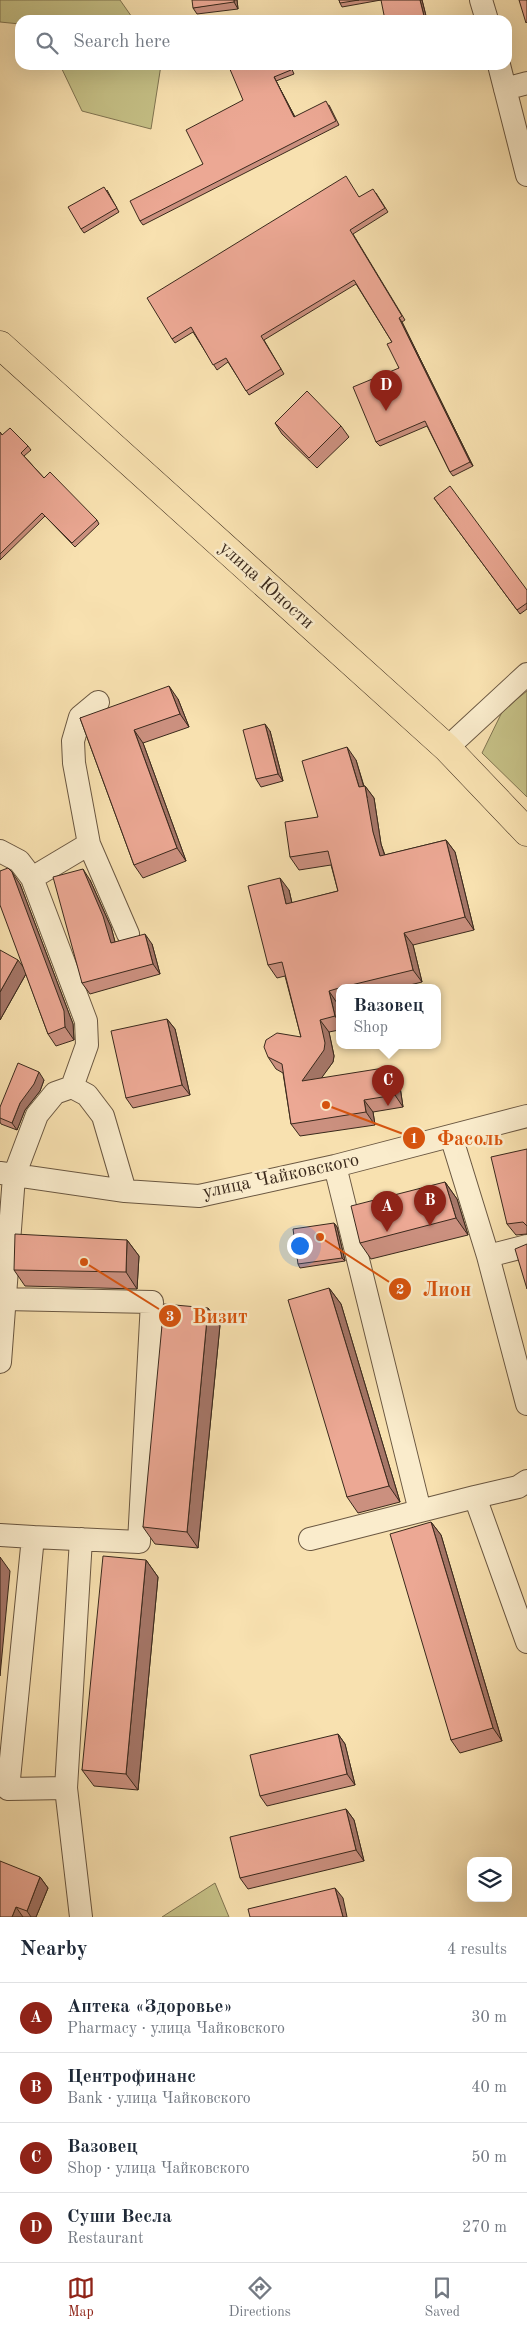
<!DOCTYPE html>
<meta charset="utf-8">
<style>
body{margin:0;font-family:"Old Standard TT",serif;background:#f2f2f3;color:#1f2937}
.controls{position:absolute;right:15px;bottom:15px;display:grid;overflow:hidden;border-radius:10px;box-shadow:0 5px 20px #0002}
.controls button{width:45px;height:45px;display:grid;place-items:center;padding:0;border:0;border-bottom:1px solid #e0e1e3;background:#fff;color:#1f2937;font:25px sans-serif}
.you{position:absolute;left:299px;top:1245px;width:18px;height:18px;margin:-12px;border:4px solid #fff;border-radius:50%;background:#1a73e8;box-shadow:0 0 0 8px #1a73e833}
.badge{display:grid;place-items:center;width:32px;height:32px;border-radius:50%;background:#8f2418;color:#fff;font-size:16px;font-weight:700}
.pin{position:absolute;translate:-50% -41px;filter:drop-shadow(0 1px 2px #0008)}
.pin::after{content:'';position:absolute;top:26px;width:18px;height:15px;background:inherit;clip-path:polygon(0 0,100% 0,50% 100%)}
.popup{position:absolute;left:336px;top:984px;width:105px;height:65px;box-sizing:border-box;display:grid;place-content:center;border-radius:10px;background:#fff;filter:drop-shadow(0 1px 4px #0005);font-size:16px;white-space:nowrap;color:#747a83}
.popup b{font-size:19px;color:#1f2937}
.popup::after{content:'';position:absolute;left:50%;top:100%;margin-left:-10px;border:10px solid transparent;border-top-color:#fff}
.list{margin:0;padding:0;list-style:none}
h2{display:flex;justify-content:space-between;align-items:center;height:65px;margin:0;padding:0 20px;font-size:21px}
h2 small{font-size:16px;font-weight:400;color:#747a83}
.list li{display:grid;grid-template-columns:32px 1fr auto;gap:15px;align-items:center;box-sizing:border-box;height:70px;padding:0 20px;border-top:1px solid #e0e1e3}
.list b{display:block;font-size:19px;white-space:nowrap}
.list p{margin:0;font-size:16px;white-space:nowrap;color:#747a83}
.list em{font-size:16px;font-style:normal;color:#747a83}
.icon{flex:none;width:28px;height:28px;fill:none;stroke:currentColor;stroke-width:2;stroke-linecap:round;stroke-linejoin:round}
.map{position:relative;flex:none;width:527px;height:1917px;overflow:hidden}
.search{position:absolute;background:#fff;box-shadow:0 5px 20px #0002;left:15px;right:15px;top:15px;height:55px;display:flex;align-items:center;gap:12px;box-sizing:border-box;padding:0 18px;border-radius:15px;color:#747a83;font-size:19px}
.sheet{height:345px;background:#fff}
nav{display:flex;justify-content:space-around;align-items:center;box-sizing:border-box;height:70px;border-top:1px solid #e0e1e3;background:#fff;font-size:14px;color:#747a83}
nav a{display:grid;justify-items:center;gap:2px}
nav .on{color:#8f2418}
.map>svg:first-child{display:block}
</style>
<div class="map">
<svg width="527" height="1917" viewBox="0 0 527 1917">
<rect width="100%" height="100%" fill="#f8e1b0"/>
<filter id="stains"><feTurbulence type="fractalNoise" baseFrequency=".004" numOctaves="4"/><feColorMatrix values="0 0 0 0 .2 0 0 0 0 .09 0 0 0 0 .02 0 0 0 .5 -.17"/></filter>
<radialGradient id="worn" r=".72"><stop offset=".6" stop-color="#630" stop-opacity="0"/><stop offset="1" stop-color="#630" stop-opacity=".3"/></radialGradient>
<path fill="#c5c086" stroke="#807451" d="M0,0H120L134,20H20V24L0,22Z
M60,65H161L151,129L82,111Z
M527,691V797L482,753L503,710Z
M215,1883L229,1917H162Z"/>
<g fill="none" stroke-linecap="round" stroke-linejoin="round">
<g stroke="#6a5741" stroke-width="24">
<path id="minor" d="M481,0L487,20
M499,65L527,175
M505,89L527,83
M98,702L80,717L73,741L74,763L89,844L128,934
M447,748L527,674
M0,851L19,861L32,878L86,1021L87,1045L72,1087
M32,878L89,844
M451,1136L488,1256L527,1246
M335,1166L420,1511
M0,1173L125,1191L199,1196L335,1166L527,1116
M488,1256L527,1404
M4,1299L152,1302L139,1542L33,1537
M0,1362L14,1176L37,1115L55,1093L72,1087L87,1095L103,1116L125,1191
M475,1497L518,1487L527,1481
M0,1535L33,1537L8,1789L66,1788
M81,1539L66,1788L81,1917
M310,1539L475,1497L527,1642"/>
</g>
<g stroke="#3a291c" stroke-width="29">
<path id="major" d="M0,345L447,748L527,832"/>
</g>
<use href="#minor" stroke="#faeccc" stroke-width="22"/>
<use href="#major" stroke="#f8e1b0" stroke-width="28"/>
</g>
<path fill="#cb907f" stroke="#3a291c" d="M237,0L238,9L197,14L193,8Z
M339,0H422L427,20L381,0L342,7L340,3Z
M290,65L294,74L276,81L295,117L329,105L339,125L143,225L140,221L203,164L243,100Z
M107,190L119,212L84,233L81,229Z
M376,193L388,212L353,234L405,320L402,322L473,466L453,476L450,472L427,426L380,446L376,442L399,368L392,342L356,284L264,340L284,374L249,395L228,362L217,370L193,332L175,343L172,339L359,197Z
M275,423L341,426L349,437L317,468L282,434Z
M0,432L2,435L28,446L31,450L24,456L44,478L97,520L99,524L75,547L45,516L0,560Z
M434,498L527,590V609L520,614Z
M178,699L189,727L143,743L186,861L143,878L134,865L80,718Z
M270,731L283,781L261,787L256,779Z
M356,760L364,786H365L374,798L381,844L385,855L446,840L455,852L474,930L413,945L422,982L402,987H339V1003H337L339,1011V1030L329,1032L334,1056L333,1062L321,1078L399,1080L403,1107L373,1112L375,1125L300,1136L291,1124L283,1073L276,1069L268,1057L301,1037L285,976L277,978L268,965L289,890L292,903L338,891L331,865L299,870L290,857L318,817Z
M90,880L111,927L115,942L152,944L160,974L90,994L82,983Z
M20,884L73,1024L74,1040L56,1046L48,1034L26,974L0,1020L23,966Z
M167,1019L175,1029L190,1095L133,1108L126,1098Z
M44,1080L40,1091L25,1110L17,1130L1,1124L0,1122V1107Z
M527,1149V1234L516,1235L507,1224Z
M445,1182L457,1199L468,1235L371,1259L360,1243Z
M334,1223L337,1227L345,1261L300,1268L298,1264Z
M127,1240L139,1256L137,1289L25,1286L14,1270Z
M329,1288L341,1304L400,1502L358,1513L347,1497Z
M208,1308L220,1325L198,1548L155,1544L143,1527Z
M431,1522L441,1535L502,1741L460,1753L451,1740Z
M146,1560L158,1577L138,1790L94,1786L82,1770Z
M338,1734L345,1744L355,1785L267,1806L260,1796Z
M346,1809L354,1820L364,1861L248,1889L240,1878Z
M40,1877L48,1888L36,1917H0Z"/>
<path fill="#a57668" stroke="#3a291c" d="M234,0H237L238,9L234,2Z
M420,0H422L427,20H425Z
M274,77L276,81L297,121L294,117Z
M399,318L402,322L473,466L470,462Z
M169,686L178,699L189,727L180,714Z
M265,724L270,731L283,781L278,774Z
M134,730L143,743L186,861L177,848Z
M347,747L356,760L367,798L365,786L374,798L381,844L389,869L380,856Z
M446,840L455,852L474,930L465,917Z
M83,869L90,880L111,927L118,953L111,943Z
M12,872L20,884L73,1024L74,1040L65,1027Z
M280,878L289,890L295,917L286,904Z
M404,933L413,945L422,982L413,970Z
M145,934L152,944L160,974L153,964Z
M18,960L27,972L0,1020V992Z
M329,991L337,1003L339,1011V1022L335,1016Z
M167,1019L175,1029L190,1095L182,1085Z
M320,1020L329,1032L334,1056L333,1062L310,1094L302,1081Z
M390,1067L399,1080L403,1107L395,1095Z
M39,1072L44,1080L40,1091L25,1110L17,1130L12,1123L20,1103Z
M364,1100L373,1112L375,1125L366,1112Z
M445,1182L457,1199L468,1235L456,1218Z
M334,1223L337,1227L345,1261L342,1258Z
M127,1240L139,1256L137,1289L126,1272Z
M329,1288L341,1304L400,1502L389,1486Z
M208,1308L220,1325L198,1548L187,1532Z
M431,1522L441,1535L502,1741L493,1728Z
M0,1557L10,1571L0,1676Z
M146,1560L158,1577L138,1790L126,1774Z
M338,1734L345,1744L355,1785L347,1774Z
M346,1809L354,1820L364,1861L356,1850Z
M40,1877L48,1888L36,1917H31L27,1911Z
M335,1888L343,1898L347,1917H343Z
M16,1907L23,1917H12Z"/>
<path fill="#eca894" stroke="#3a291c" d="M192,0H234V2L193,8Z
M339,0H359L340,3Z
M381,0H420L425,20H385Z
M519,0H527V22L526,23Z
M234,65H289L291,70L274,77L294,117L326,101L336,121L140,221L130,201L203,164L186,130L243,100L229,67Z
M346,176L359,197L373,189L385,208L350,230L402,316L399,318L470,462L450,472L425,421L376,442L353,387L399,368L387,344L392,342L354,280L261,336L281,369L246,391L226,358L213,365L191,327L172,339L147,298Z
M104,187L117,208L81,229L68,207Z
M307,391L341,426L309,458L275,423Z
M10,428L28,446L21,453L44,478L50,472L97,520L72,543L42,513L0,554V432L2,435Z
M450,486L527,590V603L517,610L434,498Z
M169,686L180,714L134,730L177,848L134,865L80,718Z
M265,724L278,774L256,779L243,730Z
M347,747L359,787L365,786L373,832L380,856L446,840L465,917L404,933L413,970L343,987H339V988L329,991L335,1016L320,1020L325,1043L324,1050L302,1081L390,1067L395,1095L364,1100L366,1112L291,1124L282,1064L268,1057L264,1047L266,1040L277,1033L301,1037L282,962L268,965L248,886L280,878L286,904L338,891L328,851L290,857L285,822L318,817L302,761Z
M8,868L12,872L64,1011L65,1027L48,1034L0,905V871Z
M83,869L103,916L111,943L145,934L153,964L82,983L53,877Z
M0,950L18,960L0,992Z
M167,1019L182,1085L126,1098L111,1031Z
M18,1063L39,1072L34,1084L20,1103L12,1123L0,1118V1107Z
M527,1149V1226L523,1222L507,1224L491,1157Z
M445,1182L456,1218L360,1243L351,1206Z
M334,1223L342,1258L298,1264L293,1229Z
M15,1234L127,1240L126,1272L14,1270Z
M527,1244V1289L515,1249Z
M329,1288L389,1486L347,1497L288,1300Z
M164,1304L208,1308L187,1532L143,1527Z
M431,1522L493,1728L451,1740L390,1534Z
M103,1556L146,1560L126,1774L82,1770Z
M338,1734L347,1774L260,1796L250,1755Z
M346,1809L356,1850L240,1878L230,1837Z
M0,1861L40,1877L27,1911L16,1907L12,1917H0Z
M335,1888L343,1917H250L248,1909Z"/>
<g text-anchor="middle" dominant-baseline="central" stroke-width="5" stroke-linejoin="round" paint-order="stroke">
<g font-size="19" fill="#3a291c" stroke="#faeccc">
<text transform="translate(266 586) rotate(42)">улица Юности</text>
<text transform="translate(281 1177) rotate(-12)">улица Чайковского</text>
</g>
</g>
<path fill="none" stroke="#d7540e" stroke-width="2" d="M326 1105L414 1138M320 1237L400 1289M84 1262L170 1316"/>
<g fill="#d7540e" stroke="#faeccc" stroke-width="2">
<circle cx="326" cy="1105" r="5"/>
<circle cx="320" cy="1237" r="5"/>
<circle cx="84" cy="1262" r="5"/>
<circle cx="414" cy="1138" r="12"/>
<circle cx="400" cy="1289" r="12"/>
<circle cx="170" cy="1316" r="12"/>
</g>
<g font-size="15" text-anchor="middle" font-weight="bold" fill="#fff">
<text x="414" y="1143">1</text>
<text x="400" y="1294">2</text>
<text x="170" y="1321">3</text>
</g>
<g font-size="20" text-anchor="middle" font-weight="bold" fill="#d7540e" stroke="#faeccc" stroke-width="5" stroke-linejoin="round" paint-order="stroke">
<text x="470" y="1145">Фасоль</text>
<text x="447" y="1296">Лион</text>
<text x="220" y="1323">Визит</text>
</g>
<rect width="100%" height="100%" filter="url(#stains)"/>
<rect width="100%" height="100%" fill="url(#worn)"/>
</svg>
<div class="controls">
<button><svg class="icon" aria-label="layers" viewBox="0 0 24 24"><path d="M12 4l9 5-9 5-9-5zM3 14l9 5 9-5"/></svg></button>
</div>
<div class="you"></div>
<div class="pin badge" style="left:387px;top:1232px">A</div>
<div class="pin badge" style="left:430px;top:1226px">B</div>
<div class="pin badge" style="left:388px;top:1106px">C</div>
<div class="popup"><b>Вазовец</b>Shop</div>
<div class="pin badge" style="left:386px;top:411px">D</div>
<div class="search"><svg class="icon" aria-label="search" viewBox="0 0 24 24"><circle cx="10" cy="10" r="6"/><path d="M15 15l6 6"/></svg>Search here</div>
</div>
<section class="sheet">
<h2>Nearby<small>4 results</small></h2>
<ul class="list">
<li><span class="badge">A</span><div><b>Аптека «Здоровье»</b><p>Pharmacy · улица Чайковского</p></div><em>30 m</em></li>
<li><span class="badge">B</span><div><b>Центрофинанс</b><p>Bank · улица Чайковского</p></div><em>40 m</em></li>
<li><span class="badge">C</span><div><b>Вазовец</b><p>Shop · улица Чайковского</p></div><em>50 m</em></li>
<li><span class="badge">D</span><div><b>Суши Весла</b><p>Restaurant</p></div><em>270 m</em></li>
</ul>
</section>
<nav>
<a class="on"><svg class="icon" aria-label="map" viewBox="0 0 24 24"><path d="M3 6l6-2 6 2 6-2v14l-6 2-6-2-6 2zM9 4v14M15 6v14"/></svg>Map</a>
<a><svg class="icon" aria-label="directions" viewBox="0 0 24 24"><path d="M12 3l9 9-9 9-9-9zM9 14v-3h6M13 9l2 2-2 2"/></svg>Directions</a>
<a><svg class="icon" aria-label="saved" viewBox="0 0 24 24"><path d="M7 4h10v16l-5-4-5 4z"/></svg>Saved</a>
</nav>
